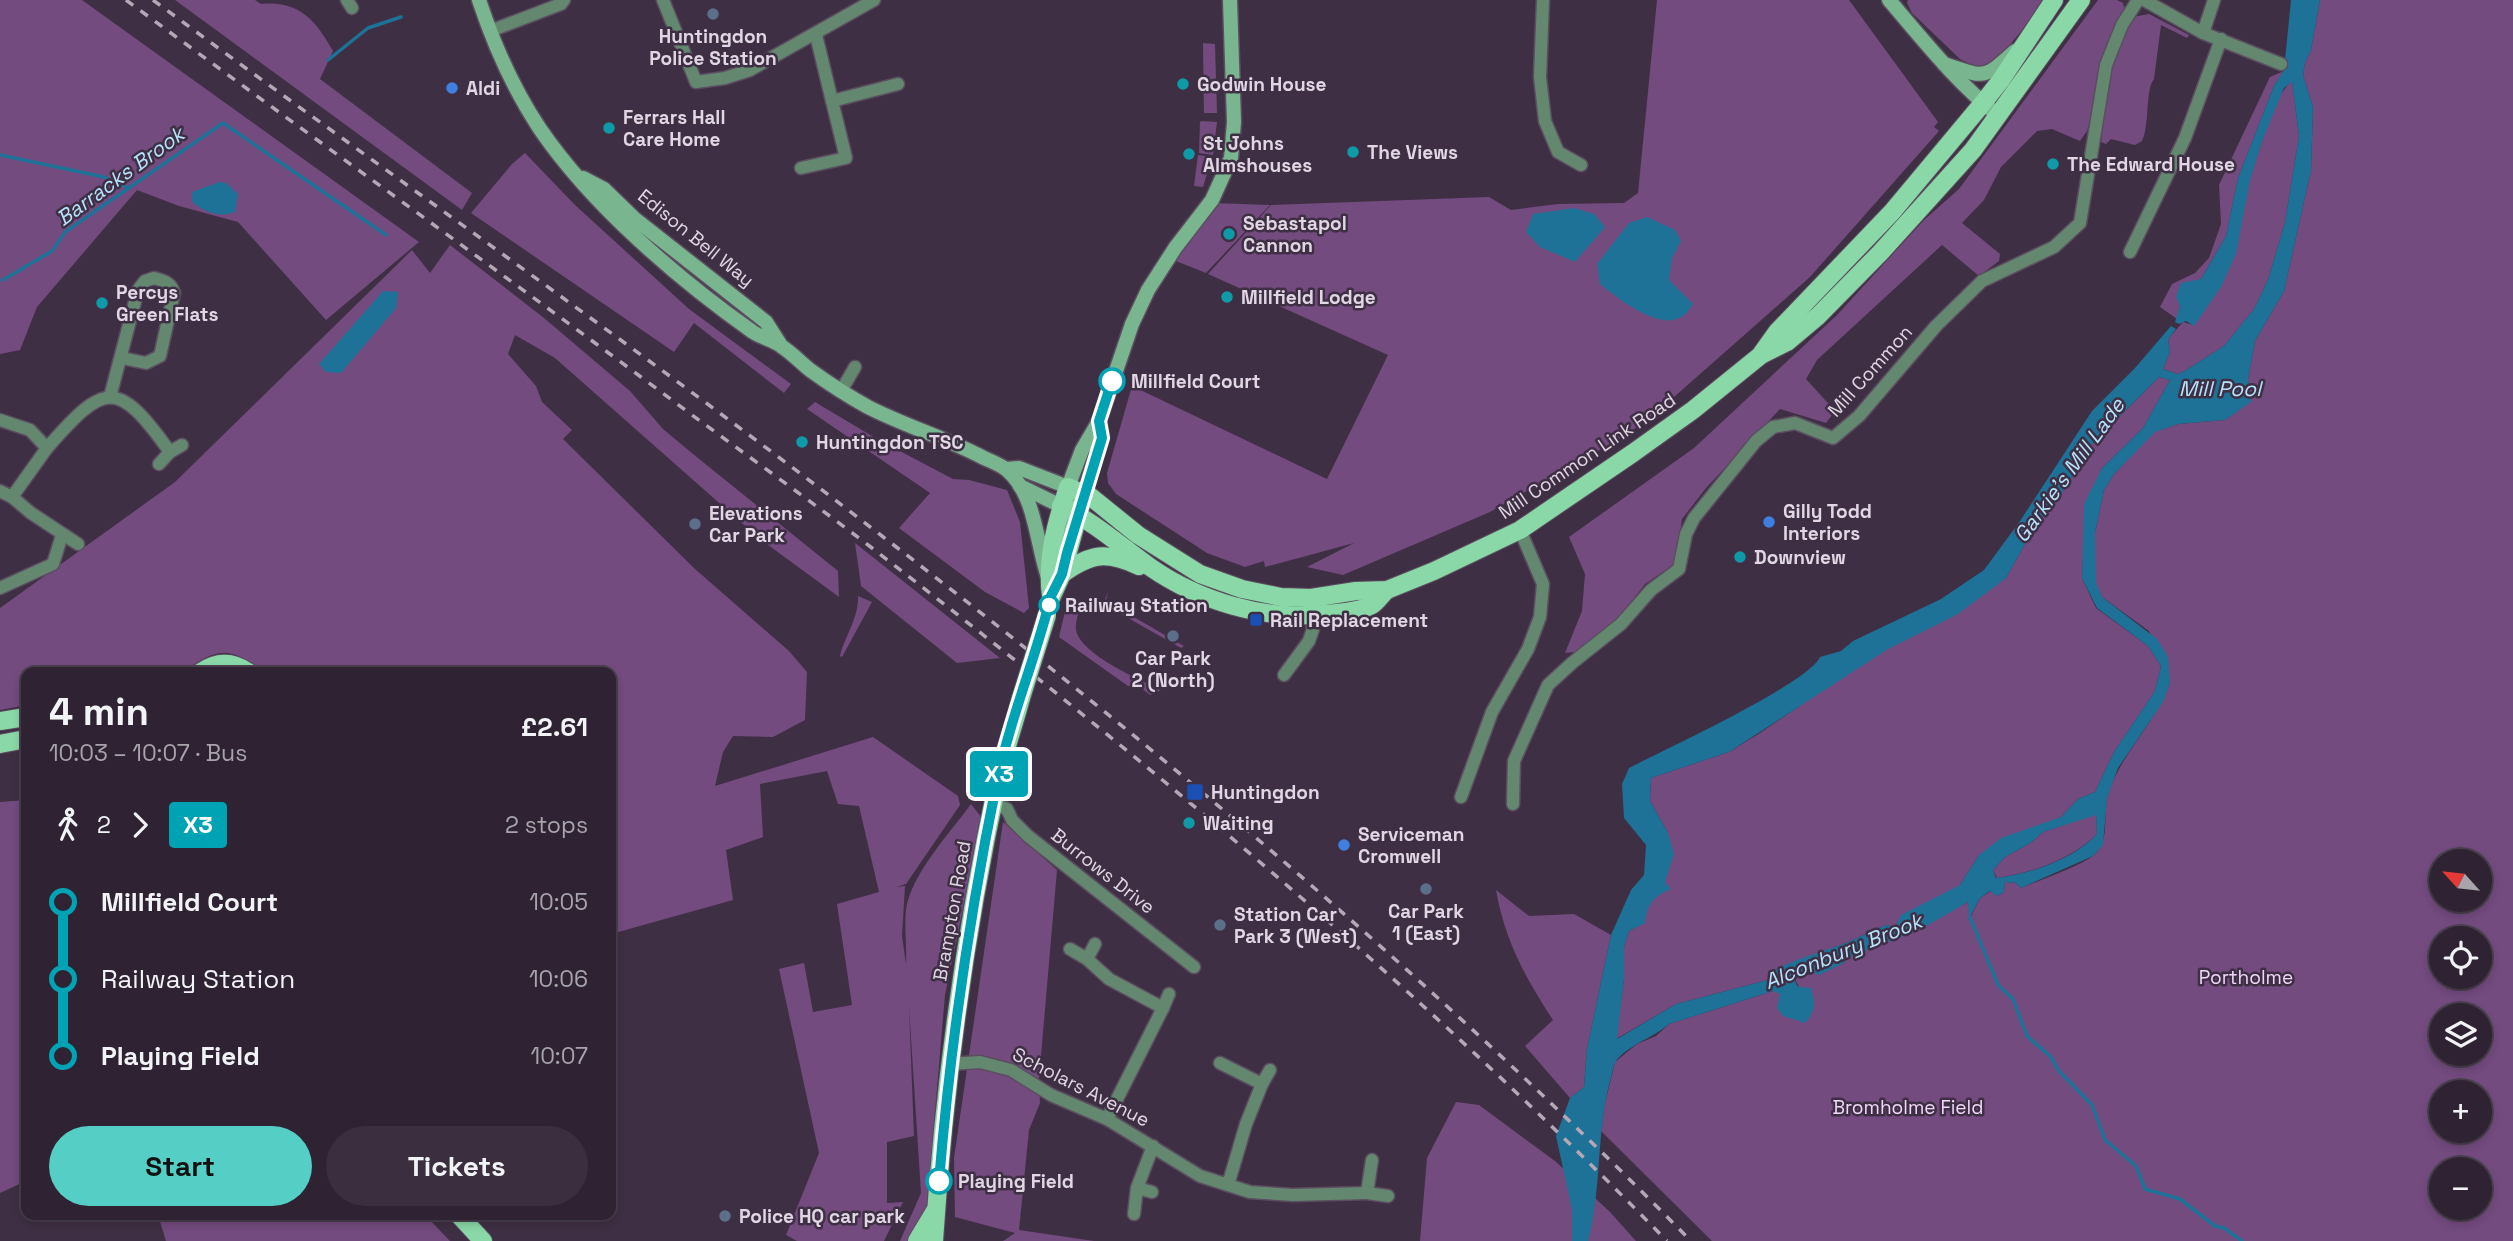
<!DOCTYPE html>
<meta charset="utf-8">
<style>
body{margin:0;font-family:"Space Grotesk",sans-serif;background:#3b2f3f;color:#f1f3f6;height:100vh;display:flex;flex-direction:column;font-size:26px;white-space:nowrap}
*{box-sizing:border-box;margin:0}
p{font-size:23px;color:#a7a4ac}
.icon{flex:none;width:38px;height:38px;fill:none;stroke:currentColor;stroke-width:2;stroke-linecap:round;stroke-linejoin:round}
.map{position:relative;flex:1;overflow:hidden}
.drawer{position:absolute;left:21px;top:667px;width:595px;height:553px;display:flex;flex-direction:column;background:#2f2333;border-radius:14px;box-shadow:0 4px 10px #0003,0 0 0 2px #4a404e}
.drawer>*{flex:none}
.badge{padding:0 14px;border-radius:5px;font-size:24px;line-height:46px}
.needle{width:46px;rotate:297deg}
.buttons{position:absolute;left:2429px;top:849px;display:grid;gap:14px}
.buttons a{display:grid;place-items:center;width:63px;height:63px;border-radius:50%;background:#2f2333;box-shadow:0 4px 10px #0003,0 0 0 2px #4a404e;font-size:35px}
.map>.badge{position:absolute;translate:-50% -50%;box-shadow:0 0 0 4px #fff}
.legs{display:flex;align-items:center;gap:10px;height:77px;padding:0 28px;font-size:23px}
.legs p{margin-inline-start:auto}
.head{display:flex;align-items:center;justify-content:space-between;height:119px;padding:0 28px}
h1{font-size:38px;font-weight:600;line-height:52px}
.action{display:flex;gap:14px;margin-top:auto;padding:14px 28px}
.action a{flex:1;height:80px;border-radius:42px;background:#55cec5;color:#111;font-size:28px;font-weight:600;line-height:80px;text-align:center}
.action a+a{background:#3b2f3f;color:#f1f3f6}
ul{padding:0 28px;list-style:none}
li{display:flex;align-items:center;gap:24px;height:77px;font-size:26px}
li i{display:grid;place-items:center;width:10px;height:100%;margin:0 9px;background:currentColor}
li i::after{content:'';width:18px;height:18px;margin:-9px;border:5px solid;border-radius:50%;background:#2f2333}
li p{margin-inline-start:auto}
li:first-child i{background:linear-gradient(#0000 50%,currentColor 0)}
li:last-child i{background:linear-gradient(currentColor 50%,#0000 0)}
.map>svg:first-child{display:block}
.green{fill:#734b7f;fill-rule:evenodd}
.water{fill:#1e7197;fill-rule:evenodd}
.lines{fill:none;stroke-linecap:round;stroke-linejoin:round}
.stream{stroke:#1e7197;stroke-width:3.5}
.minor-casing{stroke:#5c4d61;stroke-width:15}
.secondary-casing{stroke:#5c4d61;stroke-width:17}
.primary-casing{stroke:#5c4d61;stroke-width:20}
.minor{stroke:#63876f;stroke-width:12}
.secondary{stroke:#79b58f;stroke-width:14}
.primary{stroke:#8ad8a7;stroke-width:18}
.rail{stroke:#b4a8b7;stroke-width:3.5;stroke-dasharray:9 9;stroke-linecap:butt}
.primary-bridge-casing{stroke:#5c4d61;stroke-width:20;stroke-linecap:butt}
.primary-bridge{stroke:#8ad8a7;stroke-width:18}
.line-1-casing{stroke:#fff;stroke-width:16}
.line-1{stroke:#00a3b4;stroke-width:10}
.service-dot{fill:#5c6f8a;stroke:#3f2f44;stroke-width:2.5}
.culture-dot{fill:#0f9aa8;stroke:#3f2f44;stroke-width:2.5}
.shop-dot{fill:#3f7fe0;stroke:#3f2f44;stroke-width:2.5}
.stop-1-dot{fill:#fff;stroke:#00a3b4;stroke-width:3.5}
.transit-dot{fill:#1a4fb4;stroke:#3f2f44;stroke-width:2.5}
.labels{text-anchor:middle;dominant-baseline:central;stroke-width:5;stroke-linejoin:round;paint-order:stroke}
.poi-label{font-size:19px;font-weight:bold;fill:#e1d7e4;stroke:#3f2f44;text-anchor:start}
.street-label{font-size:19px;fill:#e1d7e4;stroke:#3f2f44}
.stop-label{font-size:19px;font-weight:bold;fill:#e1d7e4;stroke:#3f2f44;text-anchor:start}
.park-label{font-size:19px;fill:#f3d6fc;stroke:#3f2f44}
.water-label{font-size:21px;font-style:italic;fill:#b5e3fe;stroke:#3f2f44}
</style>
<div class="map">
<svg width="2513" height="1241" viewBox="0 0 2513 1241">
<rect width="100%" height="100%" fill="#3f2f44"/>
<g class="green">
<polygon points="0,0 82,0 419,242 326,320 238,222 179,206 137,190 37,307 20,350 0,354"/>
<path d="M175,0h80l6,4c40,-4 56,19 72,47l-13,28 152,114 -10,17z"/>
<polygon points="1657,0 1849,0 1938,122 1934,127 1939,131 1810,277 1657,412 1626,435 1490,512 1343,575 1307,567 1354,543 1265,567 1264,561 1245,567 1207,553 1116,494 1108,483 1107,473 1132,386 1327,479 1388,355 1208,274 1271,205 1489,197 1511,210 1558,204 1624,203 1638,193"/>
<path d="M1908,0h134c-19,30 -32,49 -61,69l-21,-10 -48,-46 -5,-10z"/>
<path d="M2098,0h19l6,3 4,15 22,-4 40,21 -2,3 -26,-13 -7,54c-9,10 -4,46 -12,62l-7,4 -24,-6 -5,5 -5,-2 10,-90 -24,79 -7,10 -28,-12 -15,2 -36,36 -17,33 -22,23 38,31 -1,7 -20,15 -37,-31 -125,115 -11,19 29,32 -9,12 -46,-14 -74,79 -24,31 -6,44 -31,21 -25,32 -37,35 -18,2 17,-42 3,-37 -16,-37 125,-89 143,-133 87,-95 35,-31z"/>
<path d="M2320,0h193v1241h-801l-111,-110 4,-28 10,-41 22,-18 19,-8 13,-12 104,-33 26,-4 -4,-8 49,-16 3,-5 122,-56 1,16 10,-20 11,-7 6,5 7,-4 1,-10 11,1 5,5c17,-7 62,-23 73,-33 17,-15 8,-41 14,-61 14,-42 47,-70 62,-111l-21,-52 -47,-34 -7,-13v-51l9,-43 10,-16 40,-42 24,-8 47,-4 25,-18 -2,-23 7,-38 29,-50 27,-121 2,-63 -10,-32 2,-12 6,-13zM2441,861h39v39h-39zM2441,938h39v38h-39zM2441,1015h39v39h-39zM2441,1092h39v38h-39zM2441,1169h39v39h-39z"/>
<polygon points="1203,43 1215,44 1217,113 1204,113"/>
<polygon points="2284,71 2274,86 2238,178 2226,236 2201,279 2180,306 2177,319 2160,307 2172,284 2195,273 2209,258 2221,224 2219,185 2270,77"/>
<path d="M2292,81l7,55 -14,86 -17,58 -14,29 -30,37 -41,26 -6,2 -14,-5 7,-17 -2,-13 15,-17 10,3c19,-47 37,-94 55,-141 10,-26 23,-86 44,-103z"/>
<polygon points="1202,121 1217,122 1213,155 1199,153 1200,122"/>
<polygon points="525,153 575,205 689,309 791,384 784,393 694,323 674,352 471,213 512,164"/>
<polygon points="1198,155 1212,157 1203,187 1194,186"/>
<polygon points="1213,203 1270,205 1206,273 1171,259"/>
<path d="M450,245l94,73 86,73 33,38 30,25 145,117 1,26 -79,-58 -205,-181 -40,-23 -7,19 28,32 6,16 30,28 -9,9 132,130 94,82 18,21 -2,48 -32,17 -40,-1 -10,16 -8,34 158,-49 85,59 2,9 -54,79 -10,3 9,-1 -3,50 4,28c1,-18 -2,-36 0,-54 5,-36 44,-77 65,-106l11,14 -37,177 -18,211 -17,35h-10l21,-48 -12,-186 5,129 -27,6v61l16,-1 -19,39h-87l-11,-6 33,-82 -40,-184 25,-6 9,49 39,-7 -15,-101 42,-12 -20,-86 -21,-2 -11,-33 -67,13 3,53 -37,13 7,50 -122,34v-262h-350c-4,-5 -8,-8 -13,-11 -24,-16 -44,-6 -63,11h-159v33l-26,5v-102l175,-126 237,-232 18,23z"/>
<polygon points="2159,377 2170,380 2143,428 2102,468 2085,515 2082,578 2096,608 2148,646 2161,666 2155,691 2114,752 2095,792 2078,799 2061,817 1979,855 1960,885 1895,927 1886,925 1846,943 1774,970 1768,980 1676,1004 1616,1039 1624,979 1624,947 1629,931 1644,923 1646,907 1659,894 1665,882 1668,833 1650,801 1651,778 1729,752 1760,733 1870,658 2006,578 2035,526 2057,501 2093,443"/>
<polygon points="815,402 877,439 953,479 969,480 1007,490 1020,522 1029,608 1024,613 985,592 899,528 930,493 807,409"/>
<polygon points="855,543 1000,658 957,663 861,586"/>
<polygon points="1108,592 1106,601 1184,646 1181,648 1105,605 1101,609"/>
<path d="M858,596l14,6 -30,55 -2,-1c5,-20 19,-39 18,-60z"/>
<path d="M1070,600l11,3c-2,9 -6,19 -5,27 4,24 64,50 85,60l-11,5 -10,-8 -12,-1 -69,-49 8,-34z"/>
<polygon points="26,800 26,1181 0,1193 0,802"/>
<path d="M2096,814l1,20c-24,25 -66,39 -100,44l-4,-8 12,-13 27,-15 11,-10z"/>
<polygon points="1003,822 1057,870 1039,1079 1040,1103 1029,1130 1019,1230 1094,1241 1003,1241 1015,1233 955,1217 954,1158"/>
<path d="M1496,890l33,26 45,-2 37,21 -24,114 -3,38 -14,11 -45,-52 28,-26c-28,-43 -48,-79 -57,-130z"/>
<polygon points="1456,1102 1479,1105 1555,1161 1610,1212 1636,1241 1420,1241 1427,1158"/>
<polygon points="158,1215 425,1215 450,1241 166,1241"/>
</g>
<g class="water">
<path d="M2291,0h29l-9,50 -6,13 -2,12 10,32 -2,63 -27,121 -29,50 -7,38 3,23 -26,18 -47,4 -23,8 -41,42 -10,16 -9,43 1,50 6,14 55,42 11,18 2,26 -7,19 -45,66 -11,30 -4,47 -10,11 -72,32 -5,-5 -11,-1 -1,10 -7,4 -7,-5 -10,7 -11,21 -1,-17 -47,27 -74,29 -3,5 -25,12 -6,-3 -18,7 1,5 3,3 12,1c4,14 5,24 -6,35l-22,-7 -6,-8 3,-14 -7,-3 -104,33c-16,14 -41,21 -53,37 -3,5 -4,14 -6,20 -14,53 -8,108 -22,160h-16v-31l-16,-74 14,-38 14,-11 3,-38 24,-114 20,-45 13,-15 2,-30 -22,-27 -2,-34 7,-16c33,-17 180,-85 191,-111l21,-6 12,-10 88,-42 43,-29 36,-49 72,-110 43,-43 36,-42 5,3 -8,10 2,13 -7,17 14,5 6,-2 41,-26 30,-37 14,-29 17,-58 14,-86 -7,-54 -8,6 -22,53 -12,39 -14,74 -15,33 -27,39 -8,-5 -7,3 -4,-2 5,-16 -4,-9 5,-14 20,-4 25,-43 12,-58 36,-92 10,-16zM2159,377l11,3 -27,48 -41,40 -18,36 -2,74 15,30 51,38 13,20 -6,25 -41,61 -19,40 -17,7 -17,18 -60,21 -22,17 -19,30 -59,30 -6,12 -9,-2 -40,18 -49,17 -23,10 -6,10 -92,24 -59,35 7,-60v-32l5,-16 16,-8c2,-19 9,-27 26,-34l-6,-7 9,-28 -6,-21 -18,-32 1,-23 78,-26 159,-103 70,-35 48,-36 29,-52 22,-25 36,-58zM2096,815l1,19c-23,25 -67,40 -101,44l-3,-8 12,-13 27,-15 11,-10z"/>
<path d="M219,182l7,1 12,11 -3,18c-16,6 -30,0 -43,-10v-10z"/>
<polygon points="1574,208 1594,214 1605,227 1575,262 1540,247 1526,232 1533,214"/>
<path d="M1647,217l28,13 6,11 -9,17 -3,22 24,24c-3,4 -7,11 -12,13 -22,14 -64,-19 -81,-33l-3,-20 32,-41z"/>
<polygon points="383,291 398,292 396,308 341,373 326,372 319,364"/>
</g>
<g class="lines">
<g class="stream">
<polyline points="328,60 368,28 401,17"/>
<polyline points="0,155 104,177 126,187"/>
<polyline points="3,280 52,251 65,232 223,123 386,235"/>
<polyline points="1970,917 1998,985 2013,999 2027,1036 2050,1056 2059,1071 2092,1105 2105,1140 2136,1166 2145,1189 2180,1199 2215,1226 2224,1228 2242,1241"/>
</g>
<g class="minor-casing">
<g id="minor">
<polyline points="347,0 352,8"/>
<polyline points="663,0 696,82 725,78 750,70 874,0"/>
<polyline points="1543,0 1540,77 1545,121 1558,152 1581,165"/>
<polyline points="2144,0 2203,33 2281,64"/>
<polyline points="490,31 561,4 564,0"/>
<polyline points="2203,33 2214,0"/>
<polyline points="816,35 832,101 898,84"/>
<polyline points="801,168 846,158 832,101"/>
<polyline points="2130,252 2185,138 2221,39"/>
<polyline points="841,391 855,367"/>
<path d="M110,397l28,-107 7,-9 9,-3c10,3 17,4 20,15l-14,63 -14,7 -24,-5"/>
<polyline points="0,420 30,430 47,448 12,497"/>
<path d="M47,448c58,-66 70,-70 123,4l12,-7"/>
<polyline points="159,464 170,452"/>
<polyline points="0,491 12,497 31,513 78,544"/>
<polyline points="0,588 53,564 62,535"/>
<polyline points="1284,675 1309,641 1313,629 1311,607"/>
<polyline points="1461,797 1492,712 1528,649 1540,617 1543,584 1520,530"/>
<polyline points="993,804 1007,809 1012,820 1028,836 1194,967"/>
<polyline points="1513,804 1514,761 1548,685 1572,663 1621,624 1651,590 1679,569 1686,534 1694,518 1756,441 1773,427 1795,423 1833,438 1859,416 1936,326 1982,281 2054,247 2080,223 2106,65 2122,25 2138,0"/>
<polyline points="1070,949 1087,959 1109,979 1163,1008 1107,1119"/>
<polyline points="1087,959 1095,944"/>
<polyline points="1163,1008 1169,994"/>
<polyline points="1220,1063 1262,1084 1246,1124 1228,1185"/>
<polyline points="950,1064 980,1062 1011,1070 1051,1095 1107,1119 1200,1176 1250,1192 1293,1195 1367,1193 1372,1160"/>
<polyline points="1262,1084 1270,1070"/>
<polyline points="1137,1188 1152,1192"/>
<polyline points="1367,1193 1388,1196"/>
<polyline points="1134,1214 1137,1188 1153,1146"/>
</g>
</g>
<g class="secondary-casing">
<g id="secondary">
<path d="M479,0c15,45 35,90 61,129 52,76 138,150 213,203 9,6 20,8 28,14 11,7 19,16 29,24 18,13 38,26 58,37 37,19 78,31 116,51 7,3 17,7 23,12 29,25 29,73 41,107"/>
<path d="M1889,0c35,41 68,83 110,116"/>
<path d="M1944,64c41,13 38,17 71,-13"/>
<polyline points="583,178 604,189 635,219 766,322 780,344"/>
<polyline points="1007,469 1019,468 1068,487 1082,450 1099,421 1132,324 1148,290 1175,248 1212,200 1231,158 1234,122 1230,0"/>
<polyline points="1020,486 1061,506"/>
<polyline points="1084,494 1102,438 1099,421"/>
</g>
</g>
<g class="primary-casing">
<g id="primary">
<polyline points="1762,353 1777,332 1892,212 1983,103 2001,80 2054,0"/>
<path d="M1061,506c33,16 60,40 89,61 49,34 115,54 174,47 15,-1 35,-2 48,-9 5,-3 10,-11 15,-15"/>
<path d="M1062,574c29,-21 45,-23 77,-8"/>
<path d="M1051,596c-5,-37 5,-73 17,-109l23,10 47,38 62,39 42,15 39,8 30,1 45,-7 31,-1 47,-19 86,-41 113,-77 60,-43 68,-55 26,-13 31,-26 62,-63 93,-103 108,-150"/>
<polyline points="1051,598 1062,574 1081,505"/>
<path d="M201,672c16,-11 31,-11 47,0"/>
<polyline points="0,721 26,717"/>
<polyline points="0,744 26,739"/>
<polyline points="458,1214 483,1241"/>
<polyline points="917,1241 935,1211"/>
<path d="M934,1241c10,-155 31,-309 64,-461 6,-28 16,-55 23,-82"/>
</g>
</g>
<use href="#minor" class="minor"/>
<use href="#secondary" class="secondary"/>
<use href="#primary" class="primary"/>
<g class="rail">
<path d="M126,0c187,138 376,273 562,412 61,45 124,90 184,136 278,215 549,441 795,693"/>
<path d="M153,0c242,179 490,351 729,536 284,218 558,450 809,705"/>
</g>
<g class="primary-bridge-casing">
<polyline id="primary-bridge" points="1021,698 1047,615"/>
</g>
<use href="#primary-bridge" class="primary-bridge"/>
</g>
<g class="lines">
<g class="line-1-casing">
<path id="line-1" d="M939,1181c11,-134 31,-268 58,-400 13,-63 39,-123 54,-185l11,-22 5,-21 35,-115 -3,-17 13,-40"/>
</g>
<use href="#line-1" class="line-1"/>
</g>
<g class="service-dot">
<circle cx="713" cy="14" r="7"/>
<circle cx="695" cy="524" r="7"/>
<circle cx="1173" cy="636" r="7"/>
<circle cx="1426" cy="889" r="7"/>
<circle cx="1220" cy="925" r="7"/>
<circle cx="725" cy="1216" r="7"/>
</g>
<g class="culture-dot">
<circle cx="1183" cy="84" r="7"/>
<circle cx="609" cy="128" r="7"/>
<circle cx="1353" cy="152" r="7"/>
<circle cx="1189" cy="154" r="7"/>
<circle cx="2053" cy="164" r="7"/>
<circle cx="1229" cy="234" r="7"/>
<circle cx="1227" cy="297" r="7"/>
<circle cx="102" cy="303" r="7"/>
<circle cx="802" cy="442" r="7"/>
<circle cx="1740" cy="557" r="7"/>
<circle cx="1189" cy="823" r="7"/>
</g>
<g class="shop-dot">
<circle cx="452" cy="88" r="7"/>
<circle cx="1769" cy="522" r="7"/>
<circle cx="1344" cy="845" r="7"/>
</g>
<g class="stop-1-dot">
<circle cx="1112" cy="381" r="12"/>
<circle cx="1049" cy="605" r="9"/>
<circle cx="939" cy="1181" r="12"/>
</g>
<g class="transit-dot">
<rect x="1249" y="613" width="14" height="14" rx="3.5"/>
<rect x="1186" y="783" width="18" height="18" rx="3.5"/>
</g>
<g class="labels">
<g class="poi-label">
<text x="713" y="36" text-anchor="middle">Huntingdon<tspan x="713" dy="22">Police Station</tspan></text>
<text x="1197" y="84">Godwin House</text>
<text x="466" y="88">Aldi</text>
<text x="623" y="117">Ferrars Hall<tspan x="623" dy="22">Care Home</tspan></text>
<text x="1203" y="143">St Johns<tspan x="1203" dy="22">Almshouses</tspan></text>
<text x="1367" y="152">The Views</text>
<text x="2067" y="164">The Edward House</text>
<text x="1243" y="223">Sebastapol<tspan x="1243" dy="22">Cannon</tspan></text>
<text x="116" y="292">Percys<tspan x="116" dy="22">Green Flats</tspan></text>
<text x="1241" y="297">Millfield Lodge</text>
<text x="816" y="442">Huntingdon TSC</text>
<text x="1783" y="511">Gilly Todd<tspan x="1783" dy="22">Interiors</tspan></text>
<text x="709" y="513">Elevations<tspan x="709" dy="22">Car Park</tspan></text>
<text x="1754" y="557">Downview</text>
<text x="1270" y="620">Rail Replacement</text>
<text x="1173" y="658" text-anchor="middle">Car Park<tspan x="1173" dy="22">2 (North)</tspan></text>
<text x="1211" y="792">Huntingdon</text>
<text x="1203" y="823">Waiting</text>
<text x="1358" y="834">Serviceman<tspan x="1358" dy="22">Cromwell</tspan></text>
<text x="1426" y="911" text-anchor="middle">Car Park<tspan x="1426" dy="22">1 (East)</tspan></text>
<text x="1234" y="914">Station Car<tspan x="1234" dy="22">Park 3 (West)</tspan></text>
<text x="739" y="1216">Police HQ car park</text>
</g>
<g class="street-label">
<text transform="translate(696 238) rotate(39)">Edison Bell Way</text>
<text transform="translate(1870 371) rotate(-48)">Mill Common</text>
<text transform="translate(1587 456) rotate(-34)">Mill Common Link Road</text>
<text transform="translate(1103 871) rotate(38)">Burrows Drive</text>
<text transform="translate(952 911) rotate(-80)">Brampton Road</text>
<text transform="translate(1081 1087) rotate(27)">Scholars Avenue</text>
</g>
<g class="stop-label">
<text x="1131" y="381">Millfield Court</text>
<text x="1065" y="605">Railway Station</text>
<text x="958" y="1181">Playing Field</text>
</g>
<g class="park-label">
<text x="2246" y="977">Portholme</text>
<text x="1908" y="1107">Bromholme Field</text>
</g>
<g class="water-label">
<text transform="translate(120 176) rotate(-36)">Barracks Brook</text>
<text x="2220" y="388">Mill Pool</text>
<text transform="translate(2069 470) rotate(-54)">Garkie's Mill Lade</text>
<text transform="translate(1843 951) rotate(-22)">Alconbury Brook</text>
</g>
</g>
</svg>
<div class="buttons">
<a><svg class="needle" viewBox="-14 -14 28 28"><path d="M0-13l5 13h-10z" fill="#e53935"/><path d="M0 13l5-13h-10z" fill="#a7a4ac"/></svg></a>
<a><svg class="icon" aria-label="locate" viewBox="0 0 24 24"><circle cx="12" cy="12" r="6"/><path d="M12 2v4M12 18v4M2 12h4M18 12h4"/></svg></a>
<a><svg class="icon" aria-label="layers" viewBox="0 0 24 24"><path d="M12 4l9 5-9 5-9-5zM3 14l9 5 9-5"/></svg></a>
<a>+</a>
<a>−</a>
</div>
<b class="badge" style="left:999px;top:774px;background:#00a3b4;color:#fff">X3</b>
<section class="drawer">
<div class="head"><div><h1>4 min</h1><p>10:03 – 10:07 · Bus</p></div><b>£2.61</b></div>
<div class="legs"><svg class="icon" aria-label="walk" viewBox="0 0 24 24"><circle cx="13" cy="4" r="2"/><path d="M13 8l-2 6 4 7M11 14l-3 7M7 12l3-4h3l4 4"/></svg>2<svg class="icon" aria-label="forward" viewBox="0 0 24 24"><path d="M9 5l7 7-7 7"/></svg><b class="badge" style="background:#00a3b4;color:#fff">X3</b><p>2 stops</p></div>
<ul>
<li><i style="color:#00a3b4"></i><b>Millfield Court</b><p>10:05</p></li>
<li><i style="color:#00a3b4"></i><span>Railway Station</span><p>10:06</p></li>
<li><i style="color:#00a3b4"></i><b>Playing Field</b><p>10:07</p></li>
</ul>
<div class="action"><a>Start</a><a>Tickets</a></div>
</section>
</div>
